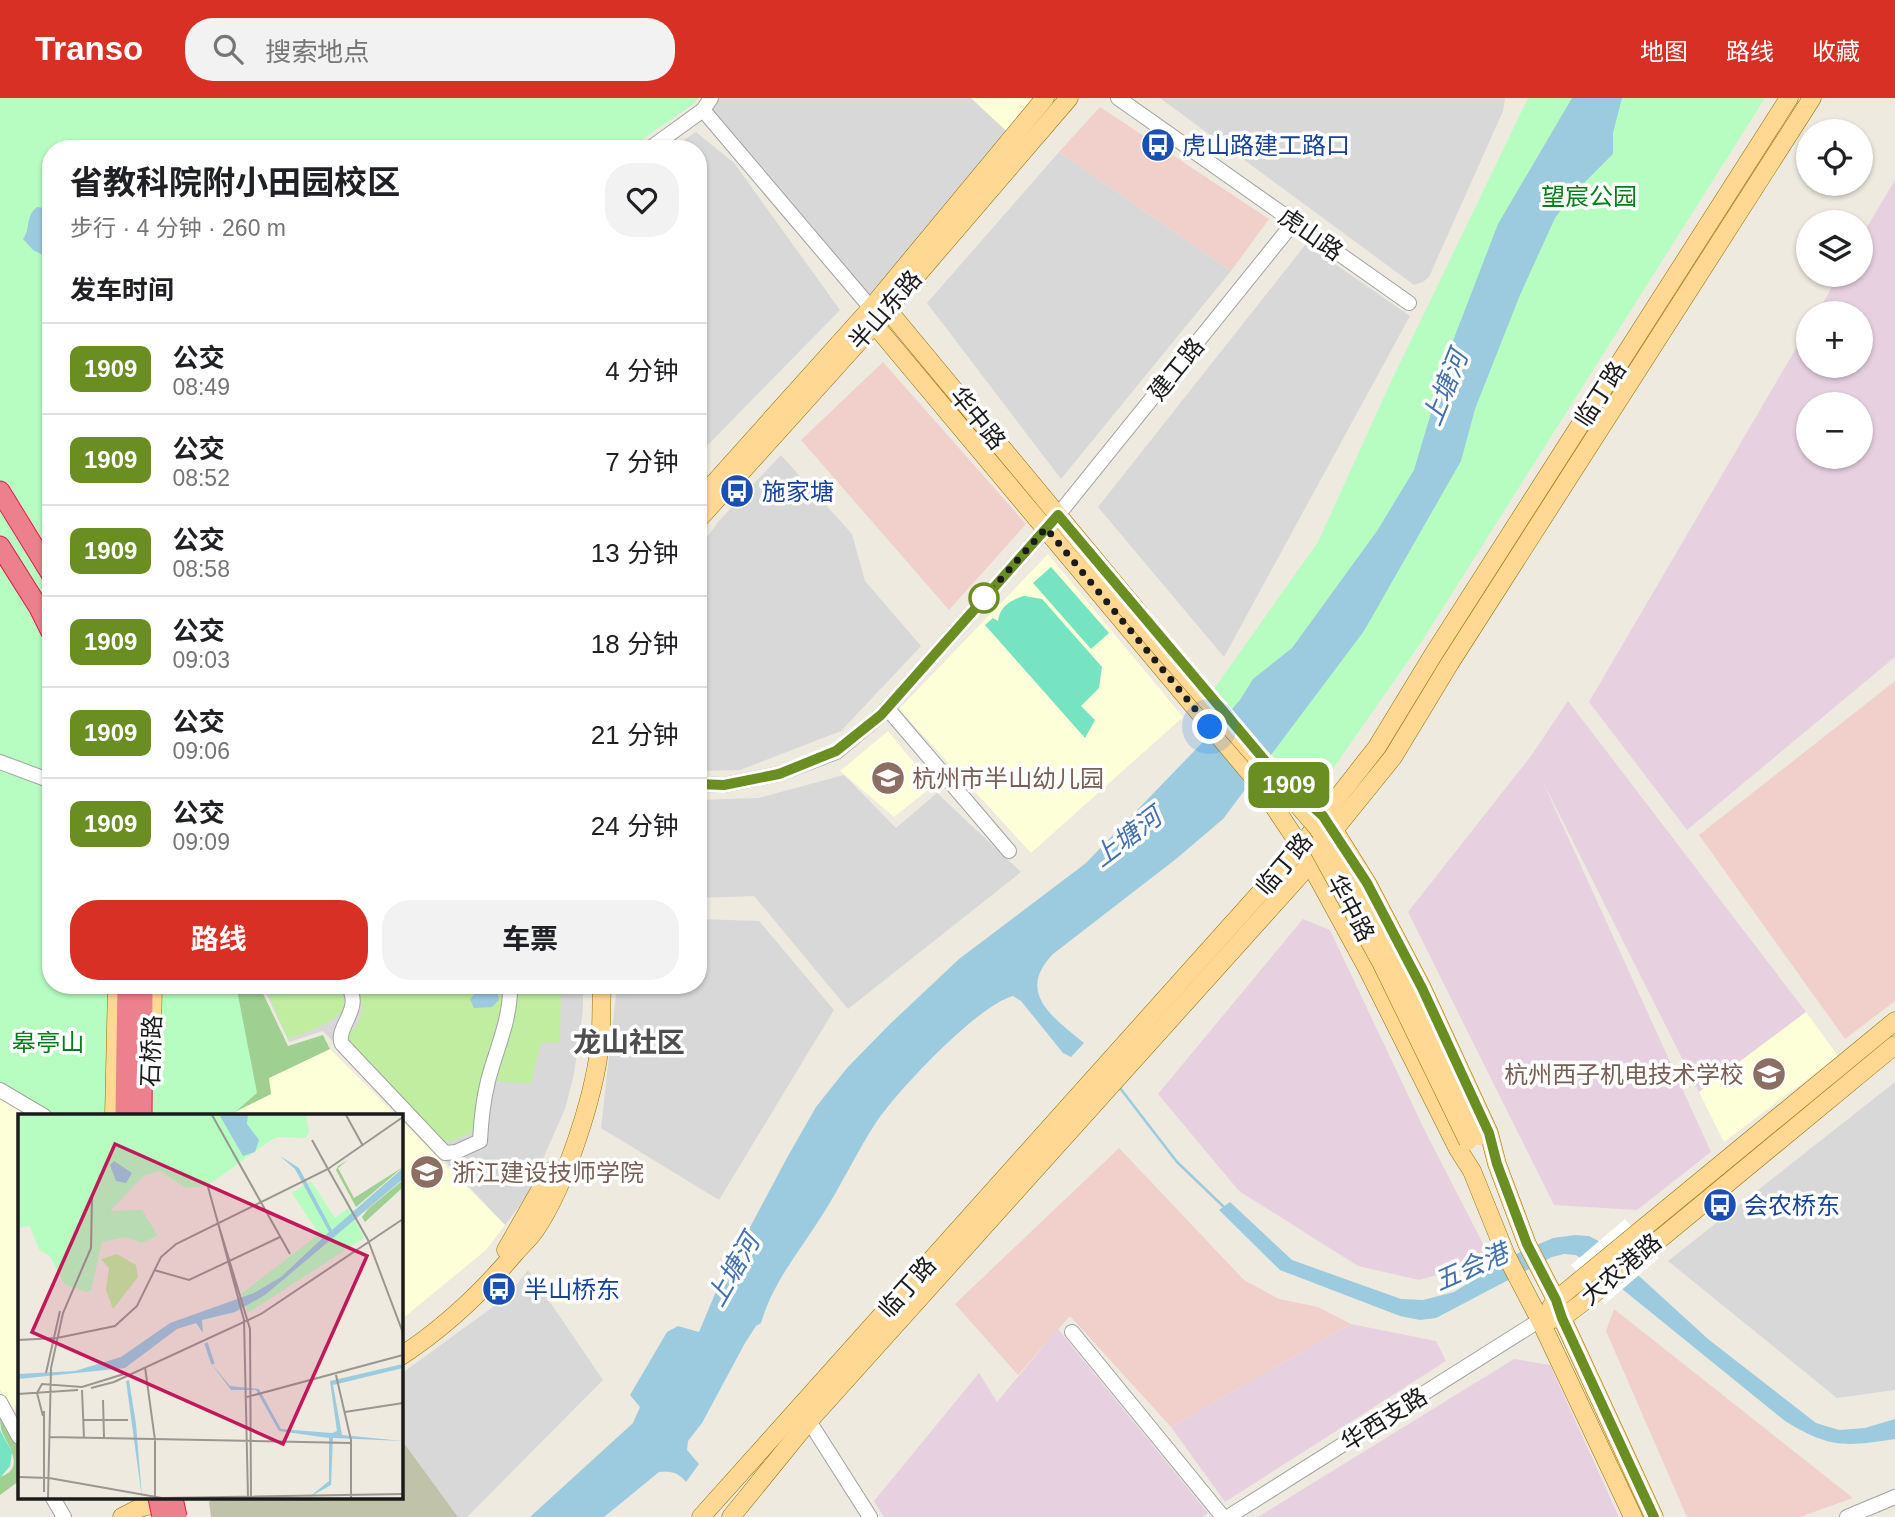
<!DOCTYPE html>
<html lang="zh">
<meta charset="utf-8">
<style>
body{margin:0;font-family:Arial,"Noto Sans SC",sans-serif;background:#f2f2f2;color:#202124;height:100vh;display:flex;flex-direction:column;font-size:26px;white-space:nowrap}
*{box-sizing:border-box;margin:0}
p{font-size:23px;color:#757577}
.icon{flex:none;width:38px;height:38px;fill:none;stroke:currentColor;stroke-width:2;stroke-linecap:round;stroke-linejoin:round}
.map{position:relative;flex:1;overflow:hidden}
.panel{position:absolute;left:42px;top:42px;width:665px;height:854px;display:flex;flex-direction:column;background:#fff;border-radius:28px;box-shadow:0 2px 5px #0004}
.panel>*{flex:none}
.badge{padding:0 14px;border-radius:10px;font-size:24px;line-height:46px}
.fabs{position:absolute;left:1796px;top:21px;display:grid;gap:14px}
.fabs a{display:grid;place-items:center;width:77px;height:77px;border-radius:50%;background:#fff;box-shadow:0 2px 5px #0004;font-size:35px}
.you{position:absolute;width:35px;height:35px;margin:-18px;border:5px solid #fff;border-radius:50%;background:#1a73e8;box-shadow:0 0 0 10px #1a73e833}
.map>.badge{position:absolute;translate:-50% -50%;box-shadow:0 0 0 4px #fff}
h2{padding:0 28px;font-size:26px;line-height:63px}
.round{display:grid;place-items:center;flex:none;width:74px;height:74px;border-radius:28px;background:#f2f2f2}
.head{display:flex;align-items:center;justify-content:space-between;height:119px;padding:0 28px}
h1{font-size:33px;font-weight:700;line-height:52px}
.cta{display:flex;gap:14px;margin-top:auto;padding:14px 28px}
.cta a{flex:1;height:80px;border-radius:28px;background:#d93025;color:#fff;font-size:28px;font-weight:700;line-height:80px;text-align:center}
.cta a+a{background:#f2f2f2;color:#202124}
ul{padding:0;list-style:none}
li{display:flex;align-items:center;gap:21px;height:91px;padding:0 28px;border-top:2px solid #e0e0e0}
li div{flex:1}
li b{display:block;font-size:26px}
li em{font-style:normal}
li .badge{min-width:77px;font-weight:700;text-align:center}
header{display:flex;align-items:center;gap:42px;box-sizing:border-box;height:98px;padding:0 35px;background:#d93025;color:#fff}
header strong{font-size:33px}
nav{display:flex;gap:38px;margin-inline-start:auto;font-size:24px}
.search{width:490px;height:63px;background:#f2f2f2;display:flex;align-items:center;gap:18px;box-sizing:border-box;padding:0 24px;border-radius:28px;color:#757577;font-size:26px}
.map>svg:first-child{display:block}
.residential{fill:#d9d8d8}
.commercial{fill:#f1d0cc}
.industrial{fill:#e7d1e1;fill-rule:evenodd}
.education{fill:#fcffd7}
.construction{fill:#c1c2aa}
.grass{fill:#c0eda0}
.forest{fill:#9fd091}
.park{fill:#b7fdc2}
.pitch{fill:#76e4c2}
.water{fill:#9ccbdf}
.pier{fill:#fff}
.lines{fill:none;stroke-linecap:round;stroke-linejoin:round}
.stream{stroke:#9ccbdf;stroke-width:2.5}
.minor-casing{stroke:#a2a2a2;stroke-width:16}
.major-casing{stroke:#926d00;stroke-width:19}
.highway-casing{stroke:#e1174d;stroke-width:21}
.minor{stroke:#fff;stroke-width:14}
.major{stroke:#ffd893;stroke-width:18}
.highway{stroke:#ec808c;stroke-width:19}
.major-bridge-casing{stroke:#926d00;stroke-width:19;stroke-linecap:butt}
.highway-bridge-casing{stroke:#e1174d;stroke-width:21;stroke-linecap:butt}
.major-bridge{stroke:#ffd893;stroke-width:18}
.highway-bridge{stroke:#ec808c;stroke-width:19}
.line-casing{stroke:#fff;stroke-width:16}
.line{stroke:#6b8e23;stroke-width:10}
.walk{stroke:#1b1b1b;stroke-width:7;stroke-dasharray:0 12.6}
.stop-dot{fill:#fff;stroke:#6b8e23;stroke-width:3.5}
.labels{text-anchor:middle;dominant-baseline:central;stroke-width:7;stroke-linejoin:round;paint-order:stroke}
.transit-label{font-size:24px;fill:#164399;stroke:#fff;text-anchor:start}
.park-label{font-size:24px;fill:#037f17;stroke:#fff}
.street-label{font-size:24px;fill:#1b1b1b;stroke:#fff}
.education-label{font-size:24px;fill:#785e54;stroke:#fff;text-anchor:start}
.water-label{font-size:26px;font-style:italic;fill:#4271b0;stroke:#fff}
.quarter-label{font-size:28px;font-weight:bold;fill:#4e4e4e;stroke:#fff}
.inset-river{fill:none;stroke:#9ccbdf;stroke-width:3.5}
.inset-road{fill:none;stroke:#9a9791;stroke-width:2}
.view{fill:#c2185b;fill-opacity:0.15;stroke:#c2185b;stroke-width:3.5}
.inset-edge{fill:none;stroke:#1b1b1b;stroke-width:3.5}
</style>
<header>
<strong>Transo</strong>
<div class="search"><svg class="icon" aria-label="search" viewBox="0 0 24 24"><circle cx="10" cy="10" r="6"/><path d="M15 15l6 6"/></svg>搜索地点</div>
<nav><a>地图</a><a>路线</a><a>收藏</a></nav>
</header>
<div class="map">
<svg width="1895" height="1419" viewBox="0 0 1895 1419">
<rect width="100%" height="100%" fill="#eeeadf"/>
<g class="residential">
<polygon points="711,0 971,0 1013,39 871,210 703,12"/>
<polygon points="1160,0 1504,0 1505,1 1503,13 1429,179 1423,184 1414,187"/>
<polygon points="696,34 734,65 840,212 698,357 698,51 671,51"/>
<polygon points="1059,54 1231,173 1061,381 927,205"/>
<polygon points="1306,146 1410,218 1224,559 1098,409"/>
<polygon points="781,357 852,436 865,483 921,548 841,633 740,672 698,673 698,452 718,424"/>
<polygon points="844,677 896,730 937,695 1021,774 848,911 754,798 698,800 698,702 758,700"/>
<polygon points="698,821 759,823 834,912 719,1102 601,1030 617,887 698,887"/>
<polygon points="262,887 583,887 583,912 574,976 565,1011 526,1099 505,1127 323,933 289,944"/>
<polygon points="1895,984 1895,1292 1837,1300 1668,1163"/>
<polygon points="528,1172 603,1282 467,1419 458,1419 401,1341 401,1276 508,1198"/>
</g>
<g class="commercial">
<polygon points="1100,9 1269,121 1231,173 1059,54"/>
<polygon points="883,264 1026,426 949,512 801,342"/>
<polygon points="1895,583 1895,903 1845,941 1699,737"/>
<polygon points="1119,1050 1244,1182 1279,1201 1318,1209 1351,1226 1171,1329 1070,1218 1018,1277 955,1206"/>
<polygon points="1614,1211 1853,1400 1800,1419 1687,1419 1606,1233"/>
</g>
<g class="industrial">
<path d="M1895,82v477l-208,173 -98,-128 219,-374v38h52v-53h-43l22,-38h21v-36zM1860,306v53h-52v-53z"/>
<polygon points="1568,603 1806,914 1699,994 1542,682 1711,1054 1637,1112 1554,1107 1408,814 1531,658"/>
<polygon points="1303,821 1330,832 1425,1033 1495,1169 1458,1171 1419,1182 1358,1168 1239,1093 1158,996"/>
<polygon points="1351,1226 1436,1243 1446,1263 1225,1404 1171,1329"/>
<polygon points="1058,1231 1208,1415 1202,1419 884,1419 874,1403 979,1275 997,1304"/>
<polygon points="1514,1261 1550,1267 1619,1419 1258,1419"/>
</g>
<g class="education">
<polygon points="971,0 1045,0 1013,39"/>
<polygon points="1048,456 1183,619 1031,755 899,611"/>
<polygon points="888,633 933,688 894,719 840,673"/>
<polygon points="1806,914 1838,958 1724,1044 1699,994"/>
<polygon points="330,951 397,1018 195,1018 269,980"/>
<polygon points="0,1001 30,1018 19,1018 19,1294 13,1316 0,1291"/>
<polygon points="401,1022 505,1127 486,1152 401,1222"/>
</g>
<polygon class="construction" points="401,1341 458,1419 211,1419 209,1404 215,1400 401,1400"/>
<g class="grass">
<path d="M264,887h73l10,8 2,10c-13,21 -39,27 -61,36z"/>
<path d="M355,887h149l-4,41 -27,106 -24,10 -9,-3 -90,-93 -2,-13c17,-11 17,-31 7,-48z"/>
<polygon points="552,891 561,896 560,944 541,945 531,986 496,983 512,929 517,892"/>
</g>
<g class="forest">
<polygon points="198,887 259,887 288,948 323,937 330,951 269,980 271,996 227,1018 160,1018"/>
<path d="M0,1313l19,36v34l-19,14v-18c28,-9 6,-33 1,-48 -1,-5 -1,-12 -1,-18z"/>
</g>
<g class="park">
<polygon points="0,0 698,0 695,5 628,51 392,51 384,47 351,51 51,51 51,887 236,887 257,995 234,1015 222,1018 54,1018 10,996 0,987"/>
<polygon points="1528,0 1765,0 1422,543 1325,682 1317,688 1307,691 1279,665 1214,591 1318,444 1389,288"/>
</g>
<g class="pitch">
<polygon points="1051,469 1109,535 1091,551 1033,485"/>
<path d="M1024,498l18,3 60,68 -3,21 -18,18 14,14 -10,18 -100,-113 8,-7 5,3c2,-15 13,-21 26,-25z"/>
<polygon points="0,1332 12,1354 10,1368 0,1380"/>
</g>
<g class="water">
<path d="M1572,0h50l-9,35v21l-36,36 -22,28 -35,77 -45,114 -14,52 -97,170 -141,188 -47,40 -123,95c-38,39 1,64 31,89l-13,14 -8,-4 -42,-52 -8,-5c-35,9 -114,93 -136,125 -20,30 -36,65 -56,96 -22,35 -48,65 -60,106l-5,3 -11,17 -43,80 -14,18 -1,9 12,14 -13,18c-8,-10 -15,-11 -27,-10l-55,45h-74l103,-94 7,-16 -10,-12 37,-63 11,-6 21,6 18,-43 71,-133 28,-49 31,-39 42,-43 70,-66 127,-96 115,-119 39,-44 13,-21 39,-31 85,-117 37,-61 37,-124 47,-122z"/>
<path d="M37,109l14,2v50l-18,-9 -10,-11c8,-11 2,-23 14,-32z"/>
<polygon points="483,887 496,887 499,902 492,909 474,910 470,901"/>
<path d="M1230,1104l62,58 109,39 22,1 31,-8 60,-37 39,-17 22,-3 14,1 15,8 104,95 108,84 23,7 26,-2 30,-9v20c-51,8 -66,9 -110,-18l-169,-137 -40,-29 -12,-1 -12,3 -116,61 -16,2 -20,-4 -120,-46 -61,-60z"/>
</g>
<polygon class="pier" points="1625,1121 1659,1160 1605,1206 1571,1167"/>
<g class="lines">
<polyline class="stream" points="1120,990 1177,1064 1226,1111"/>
<g class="minor-casing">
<g id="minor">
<polyline points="1118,0 1409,205"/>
<polyline points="703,12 871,210"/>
<polyline points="649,51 703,12 711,0"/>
<polyline points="887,610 1009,753"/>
<polyline points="0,664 51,683"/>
<polyline points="698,686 724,687 779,676 836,654 881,617 1058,417 1294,124"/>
<path d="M347,887c18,23 -13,43 -5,59l103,109 11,-1 24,-11c1,-20 3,-40 8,-60 8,-32 23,-61 22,-96"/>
<polyline points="0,992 44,1018"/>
<polyline points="1072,1234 1223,1419"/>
<polyline points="0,1304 19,1339"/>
<polyline points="809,1323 870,1419"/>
<polyline points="53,1400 64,1419"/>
<polyline points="1228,1419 1540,1222"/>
<polyline points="1847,1419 1895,1399"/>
</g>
</g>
<g class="major-casing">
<g id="major">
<polyline points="698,403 871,210 1045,0"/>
<polyline points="698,422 881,219 1069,0"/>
<polyline points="1139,515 887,211 871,210 874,226 1259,686 1301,749 1367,870 1458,1051 1472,1073 1506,1157 1540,1222 1633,1419"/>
<polyline points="1286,684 1323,718 1334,732 1367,785 1422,890 1489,1035 1497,1066 1527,1146 1556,1202 1562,1220 1654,1419"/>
<polyline points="152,938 153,887"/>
<polyline points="114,1018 117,887"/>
<polyline points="506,1152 551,1073"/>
<polyline points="1551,1209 1556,1202 1895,923"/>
<polyline points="1552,1221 1562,1220 1591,1198 1895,947"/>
<path d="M401,1258c43,-28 81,-64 114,-103 7,-8 15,-15 21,-24 30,-45 58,-132 64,-185 2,-20 1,-39 2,-59"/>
<polyline points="143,1409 173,1402"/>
<polyline points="122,1419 153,1403"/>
<polyline points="701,1419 1301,749 1323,718 1377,649 1433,557 1789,0"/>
<polyline points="731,1419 809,1323 1310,766 1334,732 1393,659 1450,565 1812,0"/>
</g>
</g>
<g class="highway-casing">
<g id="highway">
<polyline points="0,393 51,476"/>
<polyline points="0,448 39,510 51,534"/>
<polyline points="125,1018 127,887"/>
<polyline points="142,1018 143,887"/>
</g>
</g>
<use href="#minor" class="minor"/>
<use href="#major" class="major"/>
<use href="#highway" class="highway"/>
<g class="major-bridge-casing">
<g id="major-bridge">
<path d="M1122,505l195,224c66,96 112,205 163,309"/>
<polyline points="1317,748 1382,866 1468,1043"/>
</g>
</g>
<g class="highway-bridge-casing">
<g id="highway-bridge">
<polyline points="158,1400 162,1419"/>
<polyline points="173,1400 177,1419"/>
</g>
</g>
<use href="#major-bridge" class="major-bridge"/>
<use href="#highway-bridge" class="highway-bridge"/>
</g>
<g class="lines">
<g class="line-casing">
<polyline id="line" points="698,686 724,687 779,676 836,653 881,617 1058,417 1272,671 1323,718 1367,785 1422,890 1489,1035 1497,1066 1527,1146 1556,1202 1562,1220 1654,1419"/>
</g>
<use href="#line" class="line"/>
<polyline class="walk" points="984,500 1046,430 1210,629"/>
</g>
<defs>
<g id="bus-disc" transform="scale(1.75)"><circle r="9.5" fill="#1a4fb4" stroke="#fff"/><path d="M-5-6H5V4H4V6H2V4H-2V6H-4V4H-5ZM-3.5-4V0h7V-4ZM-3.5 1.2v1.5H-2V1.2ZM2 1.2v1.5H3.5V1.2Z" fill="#fff"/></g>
<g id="school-disc" transform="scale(1.75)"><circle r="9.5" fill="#8d6e63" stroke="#fff"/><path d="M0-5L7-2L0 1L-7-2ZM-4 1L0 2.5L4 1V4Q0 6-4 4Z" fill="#fff"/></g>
<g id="university-disc" transform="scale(1.75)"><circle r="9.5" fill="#8d6e63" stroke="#fff"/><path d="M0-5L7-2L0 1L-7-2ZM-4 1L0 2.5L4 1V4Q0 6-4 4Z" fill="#fff"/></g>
</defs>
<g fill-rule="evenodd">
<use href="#bus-disc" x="1158" y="47"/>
<use href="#bus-disc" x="737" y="393"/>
<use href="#school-disc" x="888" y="680"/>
<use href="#school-disc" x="1769" y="976"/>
<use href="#university-disc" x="427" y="1074"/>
<use href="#bus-disc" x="1720" y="1107"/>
<use href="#bus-disc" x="499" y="1191"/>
</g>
<circle class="stop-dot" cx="984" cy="500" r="14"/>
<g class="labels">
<g class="transit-label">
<text x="1182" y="47">虎山路建工路口</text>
<text x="762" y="393">施家塘</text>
<text x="1744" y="1107">会农桥东</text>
<text x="524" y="1191">半山桥东</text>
</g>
<g class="park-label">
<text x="1589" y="98">望宸公园</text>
<text x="48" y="944">皋亭山</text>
</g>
<g class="street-label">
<text transform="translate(1311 136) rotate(35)">虎山路</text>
<text transform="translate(885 212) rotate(-49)">半山东路</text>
<text transform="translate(1176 271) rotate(-51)">建工路</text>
<text transform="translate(1600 296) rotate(-57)">临丁路</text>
<text transform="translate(978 320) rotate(51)">华中路</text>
<text transform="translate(1284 766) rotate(-50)">临丁路</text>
<text transform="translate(1351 810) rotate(62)">华中路</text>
<text transform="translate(151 953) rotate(-88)">石桥路</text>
<text transform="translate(1621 1171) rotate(-40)">大农港路</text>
<text transform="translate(907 1189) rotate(-48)">临丁路</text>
<text transform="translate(1384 1321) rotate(-32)">华西支路</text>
</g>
<g class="education-label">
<text x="912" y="680">杭州市半山幼儿园</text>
<text x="1744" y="976" text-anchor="end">杭州西子机电技术学校</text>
<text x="452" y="1074">浙江建设技师学院</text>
</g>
<g class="water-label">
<text transform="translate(1445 290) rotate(-68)">上塘河</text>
<text transform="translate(1127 739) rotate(-37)">上塘河</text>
<text transform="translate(1471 1169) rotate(-24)">五会港</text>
<text transform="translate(733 1172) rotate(-60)">上塘河</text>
</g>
<g class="quarter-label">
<text x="629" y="944">龙山社区</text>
</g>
</g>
<g transform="translate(18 1016)">
<rect width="385" height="385" fill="#eeeadf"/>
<path d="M99,140l19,11 2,12 -25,32 -7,-19 3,-22 -8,-9z" fill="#c0eda0"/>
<path d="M330,46l-10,8 16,30 49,-31 -47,40 -20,-37 2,-4zM385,66l-2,9 -36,33 -3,-5 6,-8z" fill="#9fd091"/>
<path d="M0,1h288l3,16 -3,7 -28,-1 -10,5 -61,44 -21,2 -27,-17 -14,4 -35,36 32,-1 16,26 -17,7 -15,-6 -24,5 -11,49 -5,1 -22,-8 -14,-28 -11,-6 -9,-24 -12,2zM293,67l24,37 14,-11 15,31 -116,75 -7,-19 78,-60 -27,-41z" fill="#b7fdc2"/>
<path d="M222,1h8l-1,9 12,16 -4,12 -12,4 -23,-40zM262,42l19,12 33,62 71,-62v11l-138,116 -30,17 -33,8 1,13 -7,-10 -19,6 -52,39 -107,11v-5l57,-3 46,-14 49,-34 84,-30 27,-16 48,-45 -34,-63zM96,47l18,12 -6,10 -10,-2 -6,-16zM193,249l19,23 29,3 22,40 51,4 5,-2 -7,-50 73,-17v4l-70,17 9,50 61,6 -70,-3 -2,47 -23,13 21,-17v-43l-50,-7 -23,-41h-25zM111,266l7,44 6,74 -16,-117z" fill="#9ccbdf"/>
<path class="inset-river" d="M188,229l7,21"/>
<path class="inset-road" d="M194,1l78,139M328,1l17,31M294,26l16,29M310,55l40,71 35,93M190,73l10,36M136,156l35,10 91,-43M0,226l39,-2 58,-12 22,-20 24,-49 15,-13 152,-75 75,-52M127,253l10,73v58M28,259l14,-62M318,261l15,65v58M73,274l23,-6 147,-68 142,-95M64,276l2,48M0,280l60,-4M229,283l156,-42M85,286l1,38M26,297v81M327,298l58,-9M25,302l-6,-23 5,-9 40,3 42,-13M66,306h44M31,323l302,6M0,363l31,1 113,20 241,-4M30,384l3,-130 12,-55 28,-65 1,-52M230,384l-4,-178 -26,-97 32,106 1,169"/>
<path class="view" d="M97,30l252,112 -84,188 -251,-112z"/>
<rect width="385" height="385" class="inset-edge"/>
</g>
</svg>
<div class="fabs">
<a><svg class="icon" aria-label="locate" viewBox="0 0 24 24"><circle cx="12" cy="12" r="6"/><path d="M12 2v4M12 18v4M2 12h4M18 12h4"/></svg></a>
<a><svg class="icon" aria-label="layers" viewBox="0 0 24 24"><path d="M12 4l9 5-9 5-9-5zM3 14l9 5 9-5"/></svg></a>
<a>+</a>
<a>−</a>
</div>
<div class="you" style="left:1210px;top:629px"></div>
<b class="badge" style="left:1289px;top:687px;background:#6b8e23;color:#fff">1909</b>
<section class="panel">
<div class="head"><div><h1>省教科院附小田园校区</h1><p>步行 · 4 分钟 · 260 m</p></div><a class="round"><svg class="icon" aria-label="heart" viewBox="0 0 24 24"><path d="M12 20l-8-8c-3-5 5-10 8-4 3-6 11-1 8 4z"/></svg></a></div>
<h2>发车时间</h2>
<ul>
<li><span class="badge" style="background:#6b8e23;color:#fff">1909</span><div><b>公交</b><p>08:49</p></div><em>4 分钟</em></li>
<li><span class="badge" style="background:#6b8e23;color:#fff">1909</span><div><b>公交</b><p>08:52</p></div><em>7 分钟</em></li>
<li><span class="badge" style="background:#6b8e23;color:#fff">1909</span><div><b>公交</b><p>08:58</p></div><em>13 分钟</em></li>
<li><span class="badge" style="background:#6b8e23;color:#fff">1909</span><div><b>公交</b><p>09:03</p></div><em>18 分钟</em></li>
<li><span class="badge" style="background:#6b8e23;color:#fff">1909</span><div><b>公交</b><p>09:06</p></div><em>21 分钟</em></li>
<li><span class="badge" style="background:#6b8e23;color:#fff">1909</span><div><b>公交</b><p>09:09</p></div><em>24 分钟</em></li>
</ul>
<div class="cta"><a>路线</a><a>车票</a></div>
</section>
</div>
